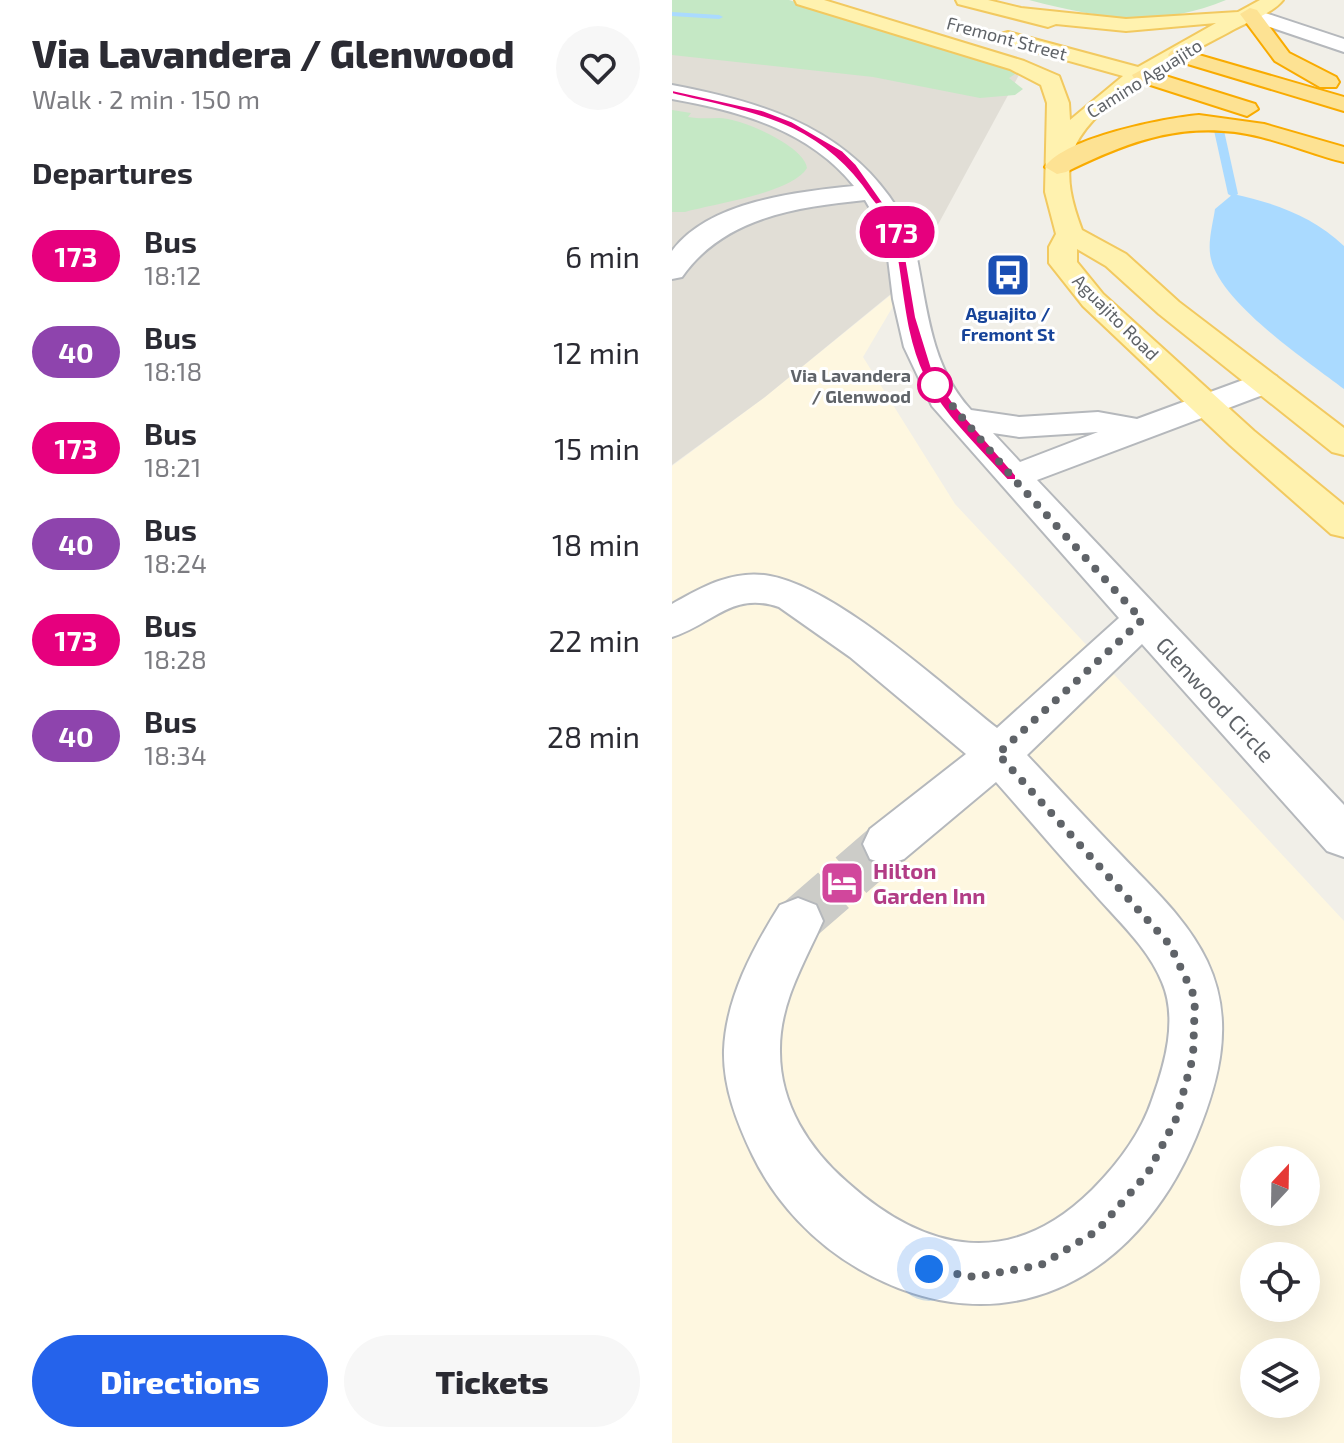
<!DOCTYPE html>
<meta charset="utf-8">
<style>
body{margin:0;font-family:"Exo 2",sans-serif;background:#f7f7f7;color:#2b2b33;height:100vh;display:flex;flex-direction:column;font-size:30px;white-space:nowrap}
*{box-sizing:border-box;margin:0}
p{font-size:26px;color:#7c7c81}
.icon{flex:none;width:44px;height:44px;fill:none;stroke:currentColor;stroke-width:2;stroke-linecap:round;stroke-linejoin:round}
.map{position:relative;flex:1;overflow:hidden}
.side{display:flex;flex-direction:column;background:#fff;width:672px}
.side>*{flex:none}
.badge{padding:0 16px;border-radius:26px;font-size:28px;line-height:52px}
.needle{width:52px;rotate:22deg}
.buttons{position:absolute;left:568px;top:1146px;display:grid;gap:16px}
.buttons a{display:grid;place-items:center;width:80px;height:80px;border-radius:50%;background:#fff;box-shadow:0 8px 32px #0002;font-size:40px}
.you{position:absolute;width:40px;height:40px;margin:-20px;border:6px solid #fff;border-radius:50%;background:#1a73e8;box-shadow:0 0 0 12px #1a73e833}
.map>.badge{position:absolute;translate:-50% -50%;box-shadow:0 0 0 4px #fff}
h2{padding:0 32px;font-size:30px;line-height:72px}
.round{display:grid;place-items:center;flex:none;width:84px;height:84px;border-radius:42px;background:#f7f7f7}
.headline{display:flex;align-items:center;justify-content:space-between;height:136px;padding:0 32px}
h1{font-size:38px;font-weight:800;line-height:60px}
.button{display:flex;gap:16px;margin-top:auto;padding:16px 32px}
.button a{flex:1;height:92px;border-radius:48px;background:#2563eb;color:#fff;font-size:32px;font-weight:800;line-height:92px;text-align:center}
.button a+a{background:#f7f7f7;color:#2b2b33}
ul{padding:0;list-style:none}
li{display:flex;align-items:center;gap:24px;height:96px;padding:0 32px}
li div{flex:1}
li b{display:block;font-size:30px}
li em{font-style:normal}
li .badge{min-width:88px;font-weight:700;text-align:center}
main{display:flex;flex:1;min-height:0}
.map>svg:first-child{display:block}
.commercial{fill:#fef7e0;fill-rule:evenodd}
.education{fill:#e1ded6}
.green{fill:#c5e8c5}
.water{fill:#aadaff}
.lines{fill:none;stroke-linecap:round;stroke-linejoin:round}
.stream{fill:#aadaff;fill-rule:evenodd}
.minor-tunnel{stroke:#ccccc8;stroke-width:47;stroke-dasharray:47 23;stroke-linecap:butt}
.minor-casing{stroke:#b5b8bc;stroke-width:4}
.major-casing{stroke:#f2c960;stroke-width:4}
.highway-casing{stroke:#f9ab00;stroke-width:4}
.minor{fill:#fff;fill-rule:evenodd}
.major{fill:#fff2af;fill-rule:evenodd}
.highway{fill:#fde293;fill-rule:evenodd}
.line{fill:#e6007e;stroke:#fff;stroke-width:2}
.walk{stroke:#5f6368;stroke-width:8;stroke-dasharray:0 14.4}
.stop-dot{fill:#fff;stroke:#e6007e;stroke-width:4}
.labels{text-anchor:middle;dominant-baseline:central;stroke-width:6;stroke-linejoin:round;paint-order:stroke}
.far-street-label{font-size:18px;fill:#5f6368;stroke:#fff}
.far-transit-label{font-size:18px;font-weight:bold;fill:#164399;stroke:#fff}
.far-stop-label{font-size:18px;font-weight:bold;fill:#5f6368;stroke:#fff;text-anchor:end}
.street-label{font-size:22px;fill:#5f6368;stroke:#fff}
.hotel-label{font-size:22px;font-weight:bold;fill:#b23c85;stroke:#fff;text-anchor:start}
</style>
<main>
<section class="side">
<div class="headline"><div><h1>Via Lavandera / Glenwood</h1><p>Walk · 2 min · 150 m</p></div><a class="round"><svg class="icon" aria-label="heart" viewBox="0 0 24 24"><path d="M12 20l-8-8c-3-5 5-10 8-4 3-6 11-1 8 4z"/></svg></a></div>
<h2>Departures</h2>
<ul>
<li><span class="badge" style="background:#e6007e;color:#fff">173</span><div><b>Bus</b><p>18:12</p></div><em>6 min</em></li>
<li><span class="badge" style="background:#8e44ad;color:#fff">40</span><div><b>Bus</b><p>18:18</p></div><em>12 min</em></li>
<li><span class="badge" style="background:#e6007e;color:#fff">173</span><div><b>Bus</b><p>18:21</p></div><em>15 min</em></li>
<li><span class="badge" style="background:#8e44ad;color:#fff">40</span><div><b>Bus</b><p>18:24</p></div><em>18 min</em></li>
<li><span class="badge" style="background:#e6007e;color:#fff">173</span><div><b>Bus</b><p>18:28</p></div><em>22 min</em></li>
<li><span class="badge" style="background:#8e44ad;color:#fff">40</span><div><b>Bus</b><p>18:34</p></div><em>28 min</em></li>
</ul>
<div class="button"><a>Directions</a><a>Tickets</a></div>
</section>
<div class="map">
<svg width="672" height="1443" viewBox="0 0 672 1443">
<rect width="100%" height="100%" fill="#f1efe8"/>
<path class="commercial" d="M236,281l-45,76 92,147 389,417v522h-672v-977l93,-69zM582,1160h52v52h-52zM582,1256h52v52h-52zM582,1352h52v52h-52z"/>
<polygon class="education" points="0,0 348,73 236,280 93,397 0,465"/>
<g class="green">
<polygon points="0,0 117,0 346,72 337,78 351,89 343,95 308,98 201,77 0,55"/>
<path d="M357,0h197c-70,29 -127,18 -197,0z"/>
<path d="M0,110l19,3 -3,4c11,2 20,1 30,1 21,-1 87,28 89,50 -15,25 -93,36 -122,44h-13z"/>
</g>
<path class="water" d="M561,194c42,9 79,22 111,52v143c-37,-28 -123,-86 -133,-130 -4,-15 2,-36 4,-50z"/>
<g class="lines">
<g class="stream">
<polygon points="0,12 47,15 51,17 47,19 0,16"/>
<polygon points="546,123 551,126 566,194 561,197 556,194 541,126"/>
</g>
<polyline class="minor-tunnel" points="126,921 215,844"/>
<g class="minor-casing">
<g id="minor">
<polygon points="578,8 672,39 672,52 571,18 568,14 571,10"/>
<path d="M0,85c84,16 165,39 217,111 11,16 21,29 25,48 13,57 14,120 57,166l48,7 79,-5 39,7 117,-43 11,-3 11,3 5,7 -5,7 -239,90 307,325v52l-17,-6 -185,-207 -115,111c31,33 62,67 94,100 31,33 66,64 86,106 28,59 13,118 -11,176 -60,145 -195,214 -337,132 -45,-26 -83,-66 -106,-113 -16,-33 -30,-69 -29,-106 2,-52 29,-102 56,-145l18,-7 18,7 7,16c-19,43 -44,82 -43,131 0,52 29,97 67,130 79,71 164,88 245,8 25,-25 49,-57 60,-90 13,-36 26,-81 10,-118 -14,-35 -46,-63 -70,-91 -33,-36 -64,-73 -96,-109l-92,77 -17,6 -17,-6 -7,-15 7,-15 96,-75 -116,-97 -71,-50c-47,-16 -66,17 -107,30v-33c30,-17 62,-35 98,-28 67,12 171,108 227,152l122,-110 -187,-212 -28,-59 -11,-48 -8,-65 -20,-34c-68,7 -141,17 -183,77l-10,2v-28c37,-50 124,-59 182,-65 -45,-56 -114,-75 -182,-87zM426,432l-78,30 -27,-29 26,4z"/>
</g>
</g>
<g class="major-casing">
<path id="major" d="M123,0h29l200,61 35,15 10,27 1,17 53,-44 -122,-34 -3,-4 3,-4 7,-2 130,35 78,-44 -90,8 -70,-7 -8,3 -90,-23 -2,-4h32l33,8 105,11 112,-7 22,-12h23c-11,14 -36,22 -52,31 -46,25 -140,69 -158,121 -9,25 0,54 9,78l44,24 53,48 165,126v27l-12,-3 -173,-138 -53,-48 -29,-17v13l26,32 151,137 90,74v32l-13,-3 -101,-89 -147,-139 -34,-43v-16l7,-13 -11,-42 2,-89 -6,-18 -31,-16 -213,-65z"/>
</g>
<g class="highway-casing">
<g id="highway">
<polygon points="578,8 585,10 617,53 664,77 667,82 664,87 648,87 603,61 568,14"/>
<polygon points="506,49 672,97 672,111 499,59 496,55 499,51"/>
<polygon points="471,69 583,104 586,109 575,116 463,80 460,75"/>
<path d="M527,115l65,9 80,23v15c-28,-7 -55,-18 -83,-25 -73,-18 -130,3 -195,35l-9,2 -12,-7c19,-29 119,-49 154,-52z"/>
</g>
</g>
<use href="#minor" class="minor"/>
<use href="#major" class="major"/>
<use href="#highway" class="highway"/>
</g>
<path class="line" d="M0,90l90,20 29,11 52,30 13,13 45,64 15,89 18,58 20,29 62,71v5h-9c-28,-32 -66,-66 -84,-105 -21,-44 -20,-96 -31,-143 -3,-12 -15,-25 -23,-36 -52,-76 -117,-82 -197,-102z"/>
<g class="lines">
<polyline class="walk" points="257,1269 302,1277 369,1265 425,1231 476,1173 504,1119 521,1057 523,998 498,945 326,754 470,620 340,477 263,385"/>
</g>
<defs>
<g id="bus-square" transform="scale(2.3)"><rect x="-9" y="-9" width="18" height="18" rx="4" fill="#1a4fb4" stroke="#fff"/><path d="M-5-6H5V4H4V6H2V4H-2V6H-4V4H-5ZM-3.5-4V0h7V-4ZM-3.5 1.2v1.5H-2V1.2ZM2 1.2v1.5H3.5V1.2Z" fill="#fff"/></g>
<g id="hotel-square" transform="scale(2.3)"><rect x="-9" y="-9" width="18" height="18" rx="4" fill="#d1479c" stroke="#fff"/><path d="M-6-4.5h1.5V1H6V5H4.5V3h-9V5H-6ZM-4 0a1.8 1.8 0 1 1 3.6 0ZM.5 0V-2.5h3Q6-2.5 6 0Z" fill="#fff"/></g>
</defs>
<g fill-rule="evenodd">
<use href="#bus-square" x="336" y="275"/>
<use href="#hotel-square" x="170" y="883"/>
</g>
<circle class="stop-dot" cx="263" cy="385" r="16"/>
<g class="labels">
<g class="far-street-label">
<text transform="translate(335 38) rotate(15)">Fremont Street</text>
<text transform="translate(472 78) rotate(-32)">Camino Aguajito</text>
<text transform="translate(444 317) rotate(45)">Aguajito Road</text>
</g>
<g class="far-transit-label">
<text x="336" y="313">Aguajito /<tspan x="336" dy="21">Fremont St</tspan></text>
</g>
<g class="far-stop-label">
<text x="239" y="375">Via Lavandera<tspan x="239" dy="21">/ Glenwood</tspan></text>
</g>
<g class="street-label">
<text transform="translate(544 699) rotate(47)">Glenwood Circle</text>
</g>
<g class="hotel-label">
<text x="201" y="870">Hilton<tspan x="201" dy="25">Garden Inn</tspan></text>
</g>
</g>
</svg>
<div class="buttons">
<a><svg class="needle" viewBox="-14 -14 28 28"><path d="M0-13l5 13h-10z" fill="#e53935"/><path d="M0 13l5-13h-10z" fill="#7c7c81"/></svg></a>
<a><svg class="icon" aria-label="locate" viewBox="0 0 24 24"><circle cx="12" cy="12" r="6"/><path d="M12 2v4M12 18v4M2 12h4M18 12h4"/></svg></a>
<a><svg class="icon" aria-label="layers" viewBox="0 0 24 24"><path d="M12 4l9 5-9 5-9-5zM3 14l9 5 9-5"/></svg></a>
</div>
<div class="you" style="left:257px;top:1269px"></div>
<b class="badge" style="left:225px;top:232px;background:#e6007e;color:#fff">173</b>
</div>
</main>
